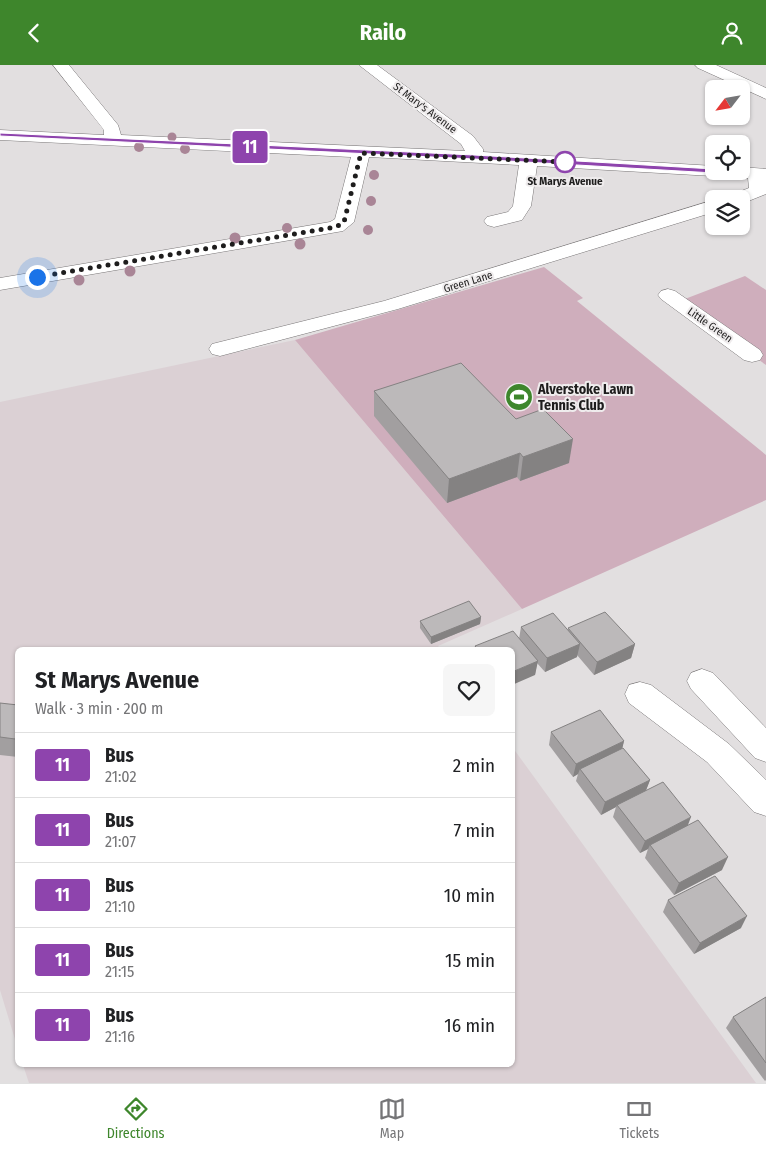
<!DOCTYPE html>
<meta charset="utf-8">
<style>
body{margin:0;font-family:"Fira Sans Condensed",sans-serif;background:#f6f6f6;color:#202124;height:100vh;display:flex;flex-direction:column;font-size:19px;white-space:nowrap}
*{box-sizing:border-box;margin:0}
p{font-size:16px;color:#757577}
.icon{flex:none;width:28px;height:28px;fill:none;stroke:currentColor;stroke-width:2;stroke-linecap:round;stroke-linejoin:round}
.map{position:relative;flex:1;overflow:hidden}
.side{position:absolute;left:15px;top:582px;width:500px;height:420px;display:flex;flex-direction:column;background:#fff;border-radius:8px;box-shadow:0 1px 4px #0004}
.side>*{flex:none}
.badge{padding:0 10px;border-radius:4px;font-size:18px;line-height:32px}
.needle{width:32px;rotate:239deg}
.tools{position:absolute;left:705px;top:15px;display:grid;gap:10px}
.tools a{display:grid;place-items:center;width:45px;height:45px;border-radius:8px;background:#fff;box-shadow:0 1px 4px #0004;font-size:25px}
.you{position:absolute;width:25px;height:25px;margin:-12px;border:4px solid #fff;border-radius:50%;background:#1a73e8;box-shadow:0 0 0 8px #1a73e833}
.map>.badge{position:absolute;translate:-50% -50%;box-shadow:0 0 0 2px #fff}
.round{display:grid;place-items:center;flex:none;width:52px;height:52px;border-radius:8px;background:#f6f6f6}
.head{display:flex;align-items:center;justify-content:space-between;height:85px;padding:0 20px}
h1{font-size:24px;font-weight:700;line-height:38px}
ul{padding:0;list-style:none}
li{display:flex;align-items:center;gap:15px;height:65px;padding:0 20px;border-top:1px solid #e0e0e0}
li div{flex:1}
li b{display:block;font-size:19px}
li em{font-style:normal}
li .badge{min-width:55px;font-weight:700;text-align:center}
header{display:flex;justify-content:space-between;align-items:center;height:65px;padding:0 20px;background:#3e862c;color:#fff;font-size:22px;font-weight:700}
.menu{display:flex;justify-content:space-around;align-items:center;height:70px;border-top:1px solid #e0e0e0;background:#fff;font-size:14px;color:#757577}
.menu a{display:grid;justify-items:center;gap:2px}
.menu .selected{color:#3e862c}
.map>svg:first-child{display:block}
.built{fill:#dbd0d4}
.green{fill:#cfaebc}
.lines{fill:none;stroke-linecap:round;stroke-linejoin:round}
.minor-casing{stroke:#797677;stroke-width:1}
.minor{fill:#fff;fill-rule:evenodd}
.tree{fill:#a98596}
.wall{fill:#a29fa0}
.shaded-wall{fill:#848282}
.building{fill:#bcb9ba;stroke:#848282}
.line{fill:#8e44ad;stroke:#fff}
.walk{stroke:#1e1d1d;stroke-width:5;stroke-dasharray:0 9}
.stop-dot{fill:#fff;stroke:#8e44ad;stroke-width:2.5}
.labels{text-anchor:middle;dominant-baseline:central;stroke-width:4;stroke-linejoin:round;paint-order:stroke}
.far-street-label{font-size:11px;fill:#1e1d1d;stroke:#efeced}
.far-stop-label{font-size:11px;font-weight:bold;fill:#1e1d1d;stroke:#efeced}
.poi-label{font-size:14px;font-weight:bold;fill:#1e1d1d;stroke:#efeced;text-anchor:start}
</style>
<header><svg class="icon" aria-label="back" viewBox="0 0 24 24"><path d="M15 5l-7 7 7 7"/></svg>Railo<svg class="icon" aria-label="person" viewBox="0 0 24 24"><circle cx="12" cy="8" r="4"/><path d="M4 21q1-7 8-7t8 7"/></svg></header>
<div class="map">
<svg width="766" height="1018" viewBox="0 0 766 1018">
<rect width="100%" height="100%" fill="#e2dfe0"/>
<g class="built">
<polygon points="295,275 522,544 438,581 441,585 18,585 17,981 0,925 0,337"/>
<polygon points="513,683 756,1018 29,1018 23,1000 512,1000"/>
</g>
<g class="green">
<polygon points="544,202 583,233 577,236 766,390 766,435 522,544 295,275"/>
<polygon points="745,211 766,225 766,300 677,237"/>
</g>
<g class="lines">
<g class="minor-casing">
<g id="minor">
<polygon points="53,0 69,0 118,60 121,70 465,86 461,79 359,0 377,0 473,71 483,84 483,87 714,101 714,106 741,106 741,102 766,104 766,129 741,139 741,134 729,134 731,130 749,123 748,113 537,101 531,141 522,155 494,162 487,160 484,156 487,152 508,147 513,141 519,100 369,92 354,157 343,166 0,225 0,213 330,157 335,154 351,92 0,75 0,65 104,70 104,65"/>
<polygon points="695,0 716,0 766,23 766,34 698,3"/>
<polygon points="714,135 714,147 398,244 220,291 212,289 209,284 212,279 384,236"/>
<polygon points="668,224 675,226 760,285 763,290 760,295 752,297 744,295 661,234 658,230 661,226"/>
<polygon points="702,604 713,608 766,663 766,697 755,693 691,624 687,616 691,608"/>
<polygon points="640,617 651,620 729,679 766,715 766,751 754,747 707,697 629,638 625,629 629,620"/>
</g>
</g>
<use href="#minor" class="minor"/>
</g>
<g class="tree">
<circle cx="172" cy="72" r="4.5"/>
<circle cx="139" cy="82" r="5"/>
<circle cx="185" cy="84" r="5"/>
<circle cx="247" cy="87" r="5"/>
<circle cx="374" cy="110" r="5"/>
<circle cx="371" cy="136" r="5"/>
<circle cx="287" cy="163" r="5"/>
<circle cx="368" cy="165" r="5"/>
<circle cx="235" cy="173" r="5.5"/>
<circle cx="300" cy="179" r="5.5"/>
<circle cx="130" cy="206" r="5.5"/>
<circle cx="79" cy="215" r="5.5"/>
</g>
<g class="wall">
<polygon points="374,326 516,354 569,398 520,416 517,412 447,438 374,351"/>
<polygon points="481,552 480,559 431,579 420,563 420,556"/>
<polygon points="521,562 568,565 568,563 635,579 631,593 594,610 577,590 577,592 545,607 537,598 535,610 512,585 475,585 475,581 519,574"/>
<polygon points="0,638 18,640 18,692 0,690"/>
<polygon points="551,667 624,676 622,683 650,715 646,725 688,761 722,805 674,830 645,793 648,784 640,788 613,752 616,742 601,750 576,716 578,709 573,712 549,680"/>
<polygon points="668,835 741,863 694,889 663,847"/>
<polygon points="766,932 766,1015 765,1016 726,963 733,952"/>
</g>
<g class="shaded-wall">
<polygon points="573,374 569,398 520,416 523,392"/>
<polygon points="520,388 517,412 447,438 449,414"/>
<polygon points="481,552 480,559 431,579 431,572"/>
<polygon points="580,579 577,592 545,607 547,593"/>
<polygon points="635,579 631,593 594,610 597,597"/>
<polygon points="538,596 535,610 512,620 512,607"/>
<polygon points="18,669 18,679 15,674"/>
<polygon points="624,676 621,689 580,704 578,709 573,712 576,699"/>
<polygon points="650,715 645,728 617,740 616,742 601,750 605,737"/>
<polygon points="691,752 686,765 650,780 648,784 640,788 645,776"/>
<polygon points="728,792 722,805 674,830 679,818"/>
<polygon points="747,851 741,863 694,889 700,878"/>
</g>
<g class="building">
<polygon points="461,298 516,354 543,344 573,374 523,392 520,388 449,414 374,326"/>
<polygon points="469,536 481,552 431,572 420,556"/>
<polygon points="605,547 635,579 597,597 568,563"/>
<polygon points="553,548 580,579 547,593 521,562"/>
<polygon points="513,566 538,596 512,607 512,585 478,585 475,581"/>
<polygon points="0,638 18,640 18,669 15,674 0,672"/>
<polygon points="600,645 624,676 576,699 551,667"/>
<polygon points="623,683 650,715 605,737 580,704"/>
<polygon points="663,717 691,752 645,776 617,740"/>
<polygon points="698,755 728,792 679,818 650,780"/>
<polygon points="715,811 747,851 700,878 668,835"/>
<polygon points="766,932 766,998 733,952"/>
</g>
<polygon class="line" points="0,68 474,90 714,104 717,106 714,108 474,94 0,71"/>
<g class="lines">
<polyline class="walk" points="37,212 336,162 344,157 361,88 565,97"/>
</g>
<defs>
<g id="stadium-disc" transform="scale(1.4375)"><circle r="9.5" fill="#3e862c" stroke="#efeced"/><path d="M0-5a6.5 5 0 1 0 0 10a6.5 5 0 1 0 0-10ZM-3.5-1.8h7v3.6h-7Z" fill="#fff"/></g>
</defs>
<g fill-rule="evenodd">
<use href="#stadium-disc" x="519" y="332"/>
</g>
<circle class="stop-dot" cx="565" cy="97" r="10"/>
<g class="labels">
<g class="far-street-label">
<text transform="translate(425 43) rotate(37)">St Mary's Avenue</text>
<text transform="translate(468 217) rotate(-17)">Green Lane</text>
<text transform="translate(710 260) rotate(35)">Little Green</text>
</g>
<g class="far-stop-label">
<text x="565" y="116">St Marys Avenue</text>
</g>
<g class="poi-label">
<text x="538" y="324">Alverstoke Lawn<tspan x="538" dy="16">Tennis Club</tspan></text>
</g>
</g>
</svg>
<div class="tools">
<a><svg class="needle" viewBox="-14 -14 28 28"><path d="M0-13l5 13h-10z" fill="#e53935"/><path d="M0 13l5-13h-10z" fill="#757577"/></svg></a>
<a><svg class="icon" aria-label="locate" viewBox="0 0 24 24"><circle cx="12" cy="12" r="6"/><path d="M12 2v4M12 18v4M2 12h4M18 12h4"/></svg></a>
<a><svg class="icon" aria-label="layers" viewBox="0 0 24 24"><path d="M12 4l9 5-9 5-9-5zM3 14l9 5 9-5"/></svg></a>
</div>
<div class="you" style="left:37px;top:212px"></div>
<b class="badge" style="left:250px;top:82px;background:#8e44ad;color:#fff">11</b>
<section class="side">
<div class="head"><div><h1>St Marys Avenue</h1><p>Walk · 3 min · 200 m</p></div><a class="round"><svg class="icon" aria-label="heart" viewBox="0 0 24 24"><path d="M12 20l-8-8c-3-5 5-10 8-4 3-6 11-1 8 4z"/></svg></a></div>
<ul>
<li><span class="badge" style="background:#8e44ad;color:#fff">11</span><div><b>Bus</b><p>21:02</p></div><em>2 min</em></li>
<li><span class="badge" style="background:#8e44ad;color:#fff">11</span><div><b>Bus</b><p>21:07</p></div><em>7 min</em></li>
<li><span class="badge" style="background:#8e44ad;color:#fff">11</span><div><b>Bus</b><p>21:10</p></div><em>10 min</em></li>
<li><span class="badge" style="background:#8e44ad;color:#fff">11</span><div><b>Bus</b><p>21:15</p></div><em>15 min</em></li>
<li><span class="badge" style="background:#8e44ad;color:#fff">11</span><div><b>Bus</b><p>21:16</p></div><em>16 min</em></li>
</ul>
</section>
</div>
<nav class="menu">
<a class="selected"><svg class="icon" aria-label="directions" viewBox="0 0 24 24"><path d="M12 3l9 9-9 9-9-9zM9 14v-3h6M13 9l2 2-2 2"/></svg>Directions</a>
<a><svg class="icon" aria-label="map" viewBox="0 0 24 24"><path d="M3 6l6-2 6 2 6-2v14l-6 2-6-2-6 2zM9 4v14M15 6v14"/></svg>Map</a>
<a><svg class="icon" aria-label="tickets" viewBox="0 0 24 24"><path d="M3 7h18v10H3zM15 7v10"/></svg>Tickets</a>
</nav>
